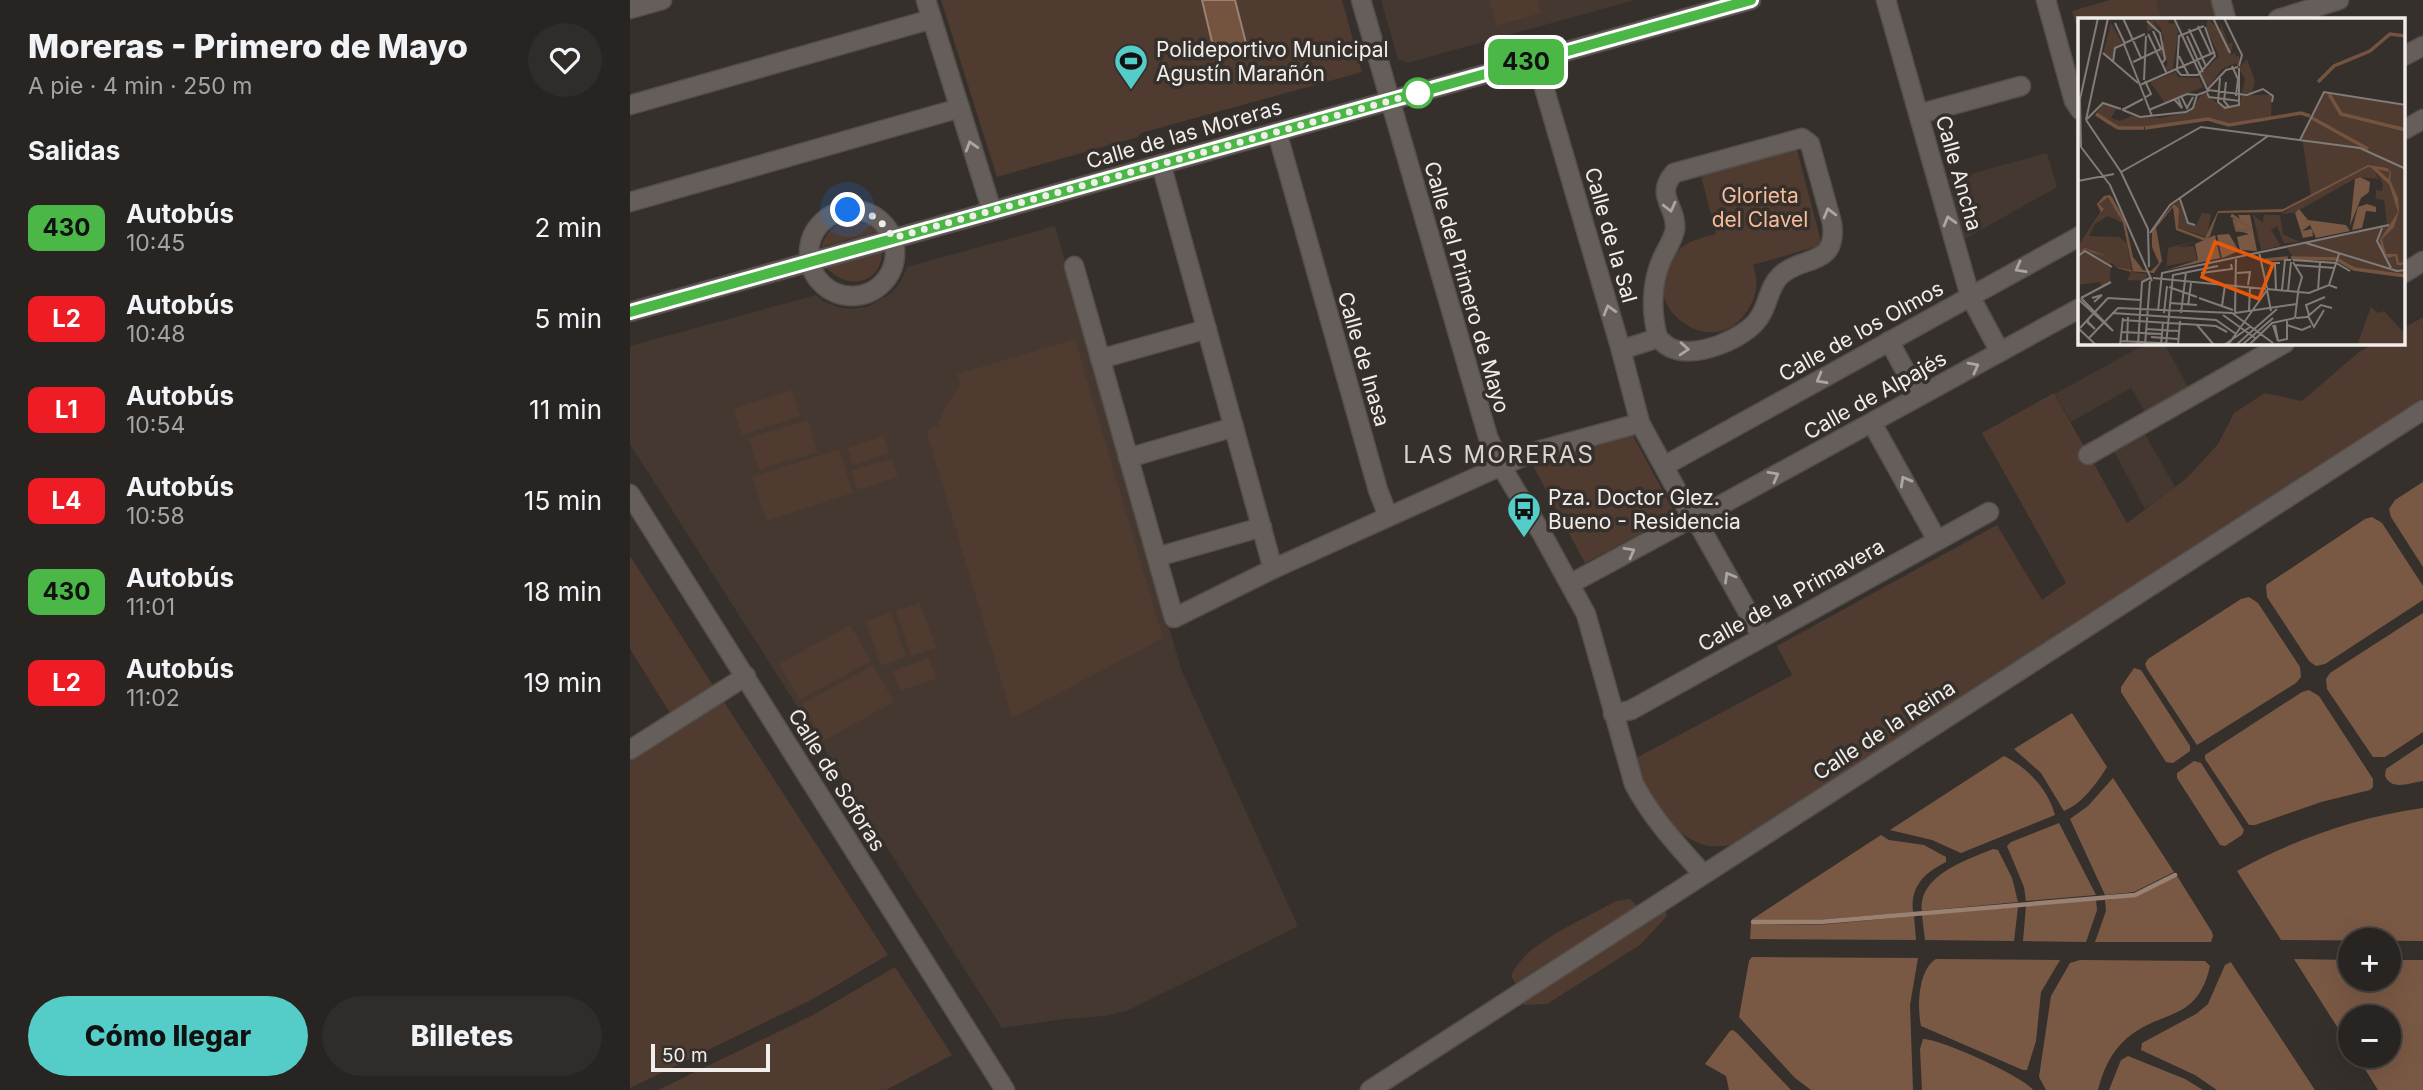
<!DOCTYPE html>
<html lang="es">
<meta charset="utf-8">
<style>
body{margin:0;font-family:Inter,sans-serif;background:#302c2a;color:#f1f3f6;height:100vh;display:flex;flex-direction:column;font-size:26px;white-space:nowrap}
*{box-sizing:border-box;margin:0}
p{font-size:23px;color:#a5a4a5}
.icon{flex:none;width:38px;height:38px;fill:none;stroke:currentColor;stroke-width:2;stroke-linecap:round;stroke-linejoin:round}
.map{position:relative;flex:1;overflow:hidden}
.panel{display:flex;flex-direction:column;background:#282421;width:630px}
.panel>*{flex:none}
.badge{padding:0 14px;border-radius:10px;font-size:24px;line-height:46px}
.buttons{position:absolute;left:1708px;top:928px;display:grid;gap:14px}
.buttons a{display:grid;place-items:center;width:63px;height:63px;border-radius:50%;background:#282421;box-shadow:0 7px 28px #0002,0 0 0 2px #44413f;font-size:35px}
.scale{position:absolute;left:21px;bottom:18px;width:119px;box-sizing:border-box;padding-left:7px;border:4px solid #f1edea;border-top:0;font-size:19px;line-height:24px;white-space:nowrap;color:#f1edea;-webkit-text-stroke:5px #36302c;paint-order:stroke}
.you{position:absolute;width:35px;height:35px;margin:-18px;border:5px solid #fff;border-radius:50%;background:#1a73e8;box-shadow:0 0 0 10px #1a73e833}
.map>.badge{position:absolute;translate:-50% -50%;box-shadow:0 0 0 4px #fff}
h2{padding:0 28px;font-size:26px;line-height:63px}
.round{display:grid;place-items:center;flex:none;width:74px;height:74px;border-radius:37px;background:#302c2a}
.summary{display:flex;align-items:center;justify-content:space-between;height:119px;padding:0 28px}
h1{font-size:33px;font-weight:800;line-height:52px}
.button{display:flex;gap:14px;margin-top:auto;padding:14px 28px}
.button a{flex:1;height:80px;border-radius:42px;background:#54cdc8;color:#111;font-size:28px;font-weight:800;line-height:80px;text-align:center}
.button a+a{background:#302c2a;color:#f1f3f6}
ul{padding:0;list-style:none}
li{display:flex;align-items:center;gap:21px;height:91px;padding:0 28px}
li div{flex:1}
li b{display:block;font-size:26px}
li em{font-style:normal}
li .badge{min-width:77px;font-weight:700;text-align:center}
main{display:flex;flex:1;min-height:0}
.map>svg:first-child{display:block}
.built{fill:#443830}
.green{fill:#4f3b2f}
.forest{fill:#7a5944}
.water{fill:#75543f;stroke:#9a8272;stroke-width:2}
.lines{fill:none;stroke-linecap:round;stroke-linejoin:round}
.stream{stroke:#9a8272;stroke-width:4.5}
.minor-casing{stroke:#554f4c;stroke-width:21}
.minor{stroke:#665e5a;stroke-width:18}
.oneway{stroke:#aca6a2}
.line-casing{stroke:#fff;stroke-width:16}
.line{stroke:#4ab747;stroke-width:10}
.walk{stroke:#f1edea;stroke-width:7;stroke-dasharray:0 12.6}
.stop-dot{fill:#fff;stroke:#4ab747;stroke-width:3.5}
.labels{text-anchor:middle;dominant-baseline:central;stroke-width:7;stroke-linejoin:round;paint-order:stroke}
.poi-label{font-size:21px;fill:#f1edea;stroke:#36302c;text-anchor:start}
.street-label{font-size:21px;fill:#f1edea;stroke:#36302c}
.park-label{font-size:21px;fill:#f7bb97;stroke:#36302c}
.quarter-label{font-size:24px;letter-spacing:2px;fill:#dbd3ce;stroke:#36302c}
.inset-river{fill:none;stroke:#75543f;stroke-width:3.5}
.inset-road{fill:none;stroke:#817c78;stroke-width:2}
.view{fill:#e8590c;fill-opacity:0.15;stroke:#e8590c;stroke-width:3.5}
.inset-edge{fill:none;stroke:#f1edea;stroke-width:3.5}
</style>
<main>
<section class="panel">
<div class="summary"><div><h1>Moreras - Primero de Mayo</h1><p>A pie · 4 min · 250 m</p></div><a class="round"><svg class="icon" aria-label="heart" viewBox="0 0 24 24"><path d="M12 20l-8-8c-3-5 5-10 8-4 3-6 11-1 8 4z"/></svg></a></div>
<h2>Salidas</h2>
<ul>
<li><span class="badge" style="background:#4ab747;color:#111">430</span><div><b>Autobús</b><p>10:45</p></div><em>2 min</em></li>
<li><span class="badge" style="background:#ee1c25;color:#fff">L2</span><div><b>Autobús</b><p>10:48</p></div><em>5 min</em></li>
<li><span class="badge" style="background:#ee1c25;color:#fff">L1</span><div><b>Autobús</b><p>10:54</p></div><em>11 min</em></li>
<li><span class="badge" style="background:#ee1c25;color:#fff">L4</span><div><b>Autobús</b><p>10:58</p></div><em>15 min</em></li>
<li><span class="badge" style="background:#4ab747;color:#111">430</span><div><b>Autobús</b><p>11:01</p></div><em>18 min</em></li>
<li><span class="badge" style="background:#ee1c25;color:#fff">L2</span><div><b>Autobús</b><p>11:02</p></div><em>19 min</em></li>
</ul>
<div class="button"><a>Cómo llegar</a><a>Billetes</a></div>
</section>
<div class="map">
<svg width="1793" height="1090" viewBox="0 0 1793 1090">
<rect width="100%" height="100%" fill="#36302c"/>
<g class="built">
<polygon points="751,0 1005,0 777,63 768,59"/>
<polygon points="1526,0 1584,0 1590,19 1531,19"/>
<polygon points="1417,153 1427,187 1335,239 1319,180"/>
<polygon points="425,226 551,669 668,926 499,1010 475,1016 434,1019 372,1028 0,444 0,346 186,295 193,301 208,307 221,309 237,307 260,294 270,283 277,267"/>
<polygon points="1517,343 1534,343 1558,387 1515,412 1501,388 1441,422 1425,394"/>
<polygon points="1511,427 1545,487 1515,509 1480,444"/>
</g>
<g class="green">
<polygon points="311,0 712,0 732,72 511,133 508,137 367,177"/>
<polygon points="859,0 907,0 911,13 866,26"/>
<polygon points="1480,0 1526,0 1531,19 1450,19 1450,41 1442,11"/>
<path d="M1166,146l26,99 -69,20c6,17 4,31 -6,46 -37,58 -124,-16 -66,-63 10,-8 23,-11 35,-14l-16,-62z"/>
<path d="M221,220l18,5 7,7 -55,15c5,-16 14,-23 30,-27z"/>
<path d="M252,251c0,34 -36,40 -56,16z"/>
<path d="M1793,317v92l-689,436c-11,1 -23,3 -33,-1 -36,-14 -55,-52 -67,-85l158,-84 -15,-29 220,-121 45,75 24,-17 -84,-150 72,-40 73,130 60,-45 31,-34 16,-31 31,-20 37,8 57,-49 17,-9h28v-15z"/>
<polygon points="445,339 533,638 382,718 296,430 308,426 313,412 330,385 327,374"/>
<polygon points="162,390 170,416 112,435 103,409"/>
<polygon points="178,420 187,452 129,470 119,438"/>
<polygon points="1002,434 1046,515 955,563 902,464"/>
<polygon points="254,436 259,453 223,465 217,448"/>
<polygon points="209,449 223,493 136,521 122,477"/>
<polygon points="262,458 268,477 228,490 221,471"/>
<polygon points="0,556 84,687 42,716 0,649"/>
<polygon points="290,603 306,648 281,656 266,611"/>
<polygon points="261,612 276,657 251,666 236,621"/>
<polygon points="220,625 241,661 170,700 149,664"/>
<polygon points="299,658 306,679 270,691 263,671"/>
<polygon points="243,665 264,702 193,741 172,704"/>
<polygon points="94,702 258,955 181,1000 0,1088 0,759"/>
<path d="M1000,899l7,7 -121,78 -5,-8c13,-33 74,-57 105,-75z"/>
<polygon points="1035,908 1037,916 1010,945 917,1004 894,1005 893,1001"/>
<polygon points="265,967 322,1055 256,1090 28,1090 183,1015"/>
</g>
<g class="forest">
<polygon points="1793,482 1793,567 1761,517 1759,509 1765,500"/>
<polygon points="1742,517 1752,523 1793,586 1793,600 1695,664 1686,666 1679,661 1637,597 1636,585 1735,519"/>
<polygon points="1619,597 1628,603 1670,667 1671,677 1666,683 1567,745 1517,669 1515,664 1518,659 1611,599"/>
<polygon points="1793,613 1793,732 1755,757 1743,757 1697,689 1696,679 1700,673"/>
<polygon points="1504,668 1511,670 1560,746 1560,751 1543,763 1536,762 1491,692 1491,687"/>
<polygon points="1679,690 1689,696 1743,779 1743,787 1740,790 1691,802 1625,825 1619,825 1575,759 1575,755 1672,692"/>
<path d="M1442,713l35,54c-11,17 -24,36 -43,44l-23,-38 -27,-24z"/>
<path d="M1793,744v37c-14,2 -31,10 -38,-5l1,-7z"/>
<path d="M1374,756c24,12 44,33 51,59l-94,38 -29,-13 -42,-10z"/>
<polygon points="1564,761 1571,763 1614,830 1612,835 1595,846 1590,845 1547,778 1547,773"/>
<polygon points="1483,778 1544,872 1504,892 1475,895 1440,819 1458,806"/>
<path d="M1793,808v133l-142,-1 -44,-69c58,-32 120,-54 186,-63z"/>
<polygon points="1429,823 1466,895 1396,901 1394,887 1377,846 1381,842"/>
<path d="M1251,835l8,5 35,5 22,12v5c-22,11 -36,25 -33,50l-95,8h-67z"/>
<path d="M1363,849l5,1 14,28 6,24 -96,9c-4,-36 45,-51 71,-62z"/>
<polygon points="1547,876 1582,932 1583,936 1581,942 1465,942 1476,911 1475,900 1506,896"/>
<polygon points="1466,900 1467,910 1456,942 1393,941 1396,906"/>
<polygon points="1388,907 1384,941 1295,940 1292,915"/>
<polygon points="1284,916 1286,940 1120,939 1121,924 1188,925"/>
<polygon points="1122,957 1288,958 1280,1005 1283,1090 1181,1090 1165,1078 1109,1017 1119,961"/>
<path d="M1306,959l124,1 -19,32 -5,49 -9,29h-4l-102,-44c-4,-19 -3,-56 15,-67z"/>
<polygon points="1664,959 1720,960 1720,978 1759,978 1759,960 1793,960 1793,1090 1748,1090 1726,1055 1759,1055 1759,1017 1720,1017 1720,1047"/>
<path d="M1450,960l125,1 5,5c-13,57 -47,42 -83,72 -16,14 -24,32 -29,52h-52l-7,-13 12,-81 19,-33z"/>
<polygon points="1601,962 1602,964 1685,1090 1587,1090 1565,1075 1511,1050 1512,1043 1566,1014 1578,1004 1595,965"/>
<polygon points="1103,1030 1108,1034 1161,1090 1099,1090 1096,1076 1075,1064 1100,1031"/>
<path d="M1293,1039c18,0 99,37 110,51h-111l-2,-41z"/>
<polygon points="1498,1056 1555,1079 1573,1090 1479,1090 1491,1060"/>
</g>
<polygon class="water" points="572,0 605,0 617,47 585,54"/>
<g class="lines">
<polyline class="stream" points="1123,922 1190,922 1505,895 1545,875"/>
<g class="minor-casing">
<g id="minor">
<polyline points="296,0 362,211"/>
<path d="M731,0l127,437 13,29 40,66 45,82 48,170c18,34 43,61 69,90"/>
<polyline points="1256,0 1340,296 1370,352"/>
<polyline points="1416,0 1444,101 1450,110"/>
<polyline points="1591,0 1596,19"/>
<polyline points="0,9 32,0"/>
<polyline points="1648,19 1709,0"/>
<polyline points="1774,56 1793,46"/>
<polyline points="906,60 991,350 1010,423"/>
<polyline points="0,105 302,19"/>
<polyline points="1289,114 1391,86"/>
<polyline points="1774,130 1793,119"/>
<polyline points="647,132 748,490 758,516"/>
<polyline points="531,164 643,569"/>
<polyline points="0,202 330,108"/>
<circle cx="222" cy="253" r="43"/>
<polyline points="444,266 544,618 643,569 871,466 904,452 1010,423 1062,518 940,584"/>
<polyline points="1774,273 1793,261"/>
<polyline points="0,312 1121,0"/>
<polyline points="1259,341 1289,396"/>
<path d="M991,350l37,-12c4,4 9,8 13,10 25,11 74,-9 88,-30 10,-14 9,-31 22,-43 22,-20 57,-8 51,-52l-22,-79 -8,-6 -128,35c-20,23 3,33 1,56 -1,9 -9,21 -13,30 -11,24 -11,54 -4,79"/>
<polyline points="470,359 577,329"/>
<polyline points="1242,423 1307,540"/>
<polyline points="1458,455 1655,343"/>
<polyline points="498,458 604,427"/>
<polyline points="1034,466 1450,236"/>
<polyline points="0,494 375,1090"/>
<polyline points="527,557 632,527"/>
<polyline points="1132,637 1070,527 1062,518 1080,511 1450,308"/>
<polyline points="983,714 1001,710 1359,512"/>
<polyline points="0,750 116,676"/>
<polyline points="740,1090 1793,410"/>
</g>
</g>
<use href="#minor" class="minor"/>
</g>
<defs><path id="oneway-chevron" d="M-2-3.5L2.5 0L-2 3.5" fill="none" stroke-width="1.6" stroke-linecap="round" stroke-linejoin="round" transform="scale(1.75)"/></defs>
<g class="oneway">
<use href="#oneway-chevron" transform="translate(341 146) rotate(-107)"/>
<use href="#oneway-chevron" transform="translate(1040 207) rotate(76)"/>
<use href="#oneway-chevron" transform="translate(1199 213) rotate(-105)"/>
<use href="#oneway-chevron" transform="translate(1319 221) rotate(-106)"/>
<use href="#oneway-chevron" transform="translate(1390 268) rotate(151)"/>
<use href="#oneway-chevron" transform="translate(979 310) rotate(-106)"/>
<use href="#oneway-chevron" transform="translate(1054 349) rotate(4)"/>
<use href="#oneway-chevron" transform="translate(1344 367) rotate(-28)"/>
<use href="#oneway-chevron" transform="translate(1191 379) rotate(151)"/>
<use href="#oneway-chevron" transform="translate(1144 476) rotate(-29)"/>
<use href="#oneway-chevron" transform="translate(1275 481) rotate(-119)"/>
<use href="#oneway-chevron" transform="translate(1000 552) rotate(-29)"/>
<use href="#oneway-chevron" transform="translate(1099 577) rotate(-120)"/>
</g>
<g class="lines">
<g class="line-casing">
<polyline id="line" points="0,312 1121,0"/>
</g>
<use href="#line" class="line"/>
<path class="walk" d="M218,210c21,1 34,9 45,28l525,-145"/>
</g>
<defs>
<g id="stadium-pin" transform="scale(1.75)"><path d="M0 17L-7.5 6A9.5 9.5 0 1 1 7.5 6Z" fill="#54cdc8" stroke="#36302c"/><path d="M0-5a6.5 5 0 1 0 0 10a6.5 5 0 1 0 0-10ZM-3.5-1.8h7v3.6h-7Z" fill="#111"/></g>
<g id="bus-pin" transform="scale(1.75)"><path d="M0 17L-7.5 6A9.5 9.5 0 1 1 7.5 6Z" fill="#54cdc8" stroke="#36302c"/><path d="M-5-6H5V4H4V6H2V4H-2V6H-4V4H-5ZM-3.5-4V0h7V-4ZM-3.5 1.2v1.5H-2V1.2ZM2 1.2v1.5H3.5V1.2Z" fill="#111"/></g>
</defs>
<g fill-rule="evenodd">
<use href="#stadium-pin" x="501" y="61"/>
<use href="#bus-pin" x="894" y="509"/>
</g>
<circle class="stop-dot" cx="788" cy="93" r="14"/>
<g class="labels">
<g class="poi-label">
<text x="526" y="49">Polideportivo Municipal<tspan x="526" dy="24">Agustín Marañón</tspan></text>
<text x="918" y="497">Pza. Doctor Glez.<tspan x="918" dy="24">Bueno - Residencia</tspan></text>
</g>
<g class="street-label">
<text transform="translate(554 134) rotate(-16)">Calle de las Moreras</text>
<text transform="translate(1329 173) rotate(74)">Calle Ancha</text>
<text transform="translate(981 235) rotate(74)">Calle de la Sal</text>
<text transform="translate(837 287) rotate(74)">Calle del Primero de Mayo</text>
<text transform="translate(1231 331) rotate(-29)">Calle de los Olmos</text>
<text transform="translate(734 359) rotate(74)">Calle de Inasa</text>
<text transform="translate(1245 395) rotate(-29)">Calle de Alpajés</text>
<text transform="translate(1161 595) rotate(-29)">Calle de la Primavera</text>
<text transform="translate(1254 730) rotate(-33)">Calle de la Reina</text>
<text transform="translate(207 780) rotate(58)">Calle de Soforas</text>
</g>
<g class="park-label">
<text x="1130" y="195">Glorieta<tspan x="1130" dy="24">del Clavel</tspan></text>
</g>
<g class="quarter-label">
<text x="869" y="454">LAS MORERAS</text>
</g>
</g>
<g transform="translate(1448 18)">
<rect width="327" height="327" fill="#36302c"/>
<path d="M70,0h22l-2,5 7,1 3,7 -5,39h-8l3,-8 -10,-10 6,-12 -3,-11 -8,-9 4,8 -10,3zM130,1l13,12v-8l7,21 5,-2 -2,14 4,-4 1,5 3,-2 1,12 7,-8 8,22 -3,12h-10l3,-14 -9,-16 -14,6 -13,17 -6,-2 -3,-9 19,-19 -13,-28zM33,5l11,20 -6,3 -4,14 -9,-6zM98,54l2,5 21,1 4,9 -38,16 -15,-21zM125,74l18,14 19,-2 1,-9h31l-1,21 -41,8 -22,-6 -81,12 -20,-6 -11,-10 7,-10 14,4 -6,10 9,3 12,-5 28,2 30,-6zM247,74l78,13 2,171 -51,-6 -22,-13h-39l-7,-11 101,-22 -3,-24 -8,-1v-9l6,1 1,-6 -4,-9 -4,-3 4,6 -21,-2 -64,36 -13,1 30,-18 -9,-58zM30,178l15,27 -15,-7 -13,8 -6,12 30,1 8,6 5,29 15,2 -1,7 -19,-1 4,-7 -20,-11 -1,20 -9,5 -1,-5 -22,3v-39l26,-36 -5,-6zM102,182l8,23 8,2 6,-12 9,1 -4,23 -29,-9 -3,-25zM175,197l10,8 1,-8h16l3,19 17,8 -16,1 -7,-17 -6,4 10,16 -20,4zM121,223l-22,6 17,-1 3,14 -30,6 -1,4 2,-21 2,-2zM293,289l7,6 6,-2 21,23v11h-48z" fill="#4f3b2f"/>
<path d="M282,159l10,5 -1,10 -8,6 -11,28 5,-47zM289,186l9,3v5l-10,-1 -4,17 -10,2 6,-23zM221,191l9,11 38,5 4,6 -34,7 -6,-13 -8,6 10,-2 1,7 -10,2 -8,-25zM160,197h12l7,36 -17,-1 -3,-13 12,-3 -13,-4 -2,-10 8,3zM151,216l10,17 -17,7 -5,-23zM137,217l5,23 -53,12 31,-10 -3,-16z" fill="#7a5944"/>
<path d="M290,147l19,3 4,4 -1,8 8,18 1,13 -5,16 -12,12 4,15h11l2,9 6,-1 -3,3h-5l-2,-9 -7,2 -6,-7 -2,-11 18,-28 -10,-31 2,-9 -22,-5 -86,45 -64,1 -8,23 -5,5 -29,-11 -3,-23 -17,21 6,33 -8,12 -26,-2 -10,-3 -12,-12 -12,-3 -8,-4 -8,3 7,-4 21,8 12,11 15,4 -10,-48 -15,-26 -9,7 5,5 -26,37 23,-34 -4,-8 7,-8 6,-1 3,4 12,22 8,36 10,13 8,1 8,-8 -7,-16v-17l22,-26 5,5 -1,19 27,10 13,-27 65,-2z" fill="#75543f"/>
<path class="inset-river" d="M240,64l16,-16 36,-15 20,-17 16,2M251,76l12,20 65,16M18,96l22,14M234,100l56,31M40,110h26M67,110l63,-9 21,6 72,-12 9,3M295,149l17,16M153,197l21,14M156,201l3,11h12M213,240l46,1M187,242l23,-2M260,242l16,9 52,7"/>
<path class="inset-road" d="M20,0l-18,81 1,48 29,38 42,96M45,0l18,40M135,0l17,35M146,0l18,37 -3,11M69,3l13,12 5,26 -3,4M37,5l10,21M120,8l13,28M111,11l17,37M70,16l19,40M109,18l16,36M47,25l20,-9M46,26l28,72M25,35l35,30M101,38l10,20M35,44l2,-14 9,-4M55,44l28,-13 -8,-18M154,48l6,13 -2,17M98,51l5,6h17l17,-19 -10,-29M99,51l2,-33 25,-10M142,60l-2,24 7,6 14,-3v-37M66,62l2,-44M148,64l-2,19 5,6M62,67l75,-33M130,71l18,-19 12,-3M130,72l39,5 16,-6 10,7 -1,6M129,75l2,4 31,4M103,78l6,12 6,-11M66,80l7,-4 -6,-13M96,81l8,9 -4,-10M44,92l21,-11M45,92l17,7 46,-5 7,-4 4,-13 11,-4 -34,-73M71,92l38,-16 10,1M9,101l16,-16 18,6M8,102l35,52 27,57 1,38M8,102l22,-102M222,122l24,-48 82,13M43,154l80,-45 159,21 46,21M0,163l36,-7M102,181l8,24 7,2M304,210l-5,13 14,27M72,215l20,-28 98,-69M228,225l91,28 9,-1M181,234l8,36M0,238l7,-5 27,16M215,242l43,3 14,8M215,244l9,15 -4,14M217,247l40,3M123,255l31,-4 -1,-5M159,255l13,-1 -2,13M75,260l113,11M251,267l10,-31M91,269l28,10M189,271l42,4 20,-8 8,3M189,272l4,21M198,272l-1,-27h5M204,272l3,-30h6M240,272l2,-27M210,273l3,-29M3,280l30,-16M14,280l10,-3 -8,7M30,280l33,2M121,280l34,12M0,281l35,32 -32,-33M92,285l27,2M110,288l3,-23M144,288l3,-21M80,293l4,-38 227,-48M171,293l1,-24M34,295l104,7 20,14M86,295l3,-27M103,295l5,-41M157,295l62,-9M157,296l1,-57M145,297l32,23M231,297l-3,-10 19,-8M230,298l6,11 10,-17M217,300l3,-25M218,300l11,-1 14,-12 11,3M10,302v3l7,6 -7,-7M44,302l94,6 11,6M119,307l17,20M195,307l5,16 -3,-16M209,307l15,5 9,-4M2,310l28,-30M1,311l17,16M68,311l33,2M43,314l41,2M73,319l27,2M11,320l29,-30 114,5 41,30M43,323l57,3M49,323l1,-24M200,323l9,-2v-20M42,327l3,-27M60,327l4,-63 8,-4M67,327l5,-64M83,327l2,-23M88,327l7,-70 45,-9M100,327l2,-24M146,327l26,-18M150,327l39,-55M158,327l41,-36M164,327l31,-27M171,327l23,-22 23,-5"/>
<path class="view" d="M137,224l58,22 -14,35 -57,-22z"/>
<rect width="327" height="327" class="inset-edge"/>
</g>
</svg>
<div class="buttons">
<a>+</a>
<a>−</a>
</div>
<div class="scale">50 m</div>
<div class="you" style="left:218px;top:210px"></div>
<b class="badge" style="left:896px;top:62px;background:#4ab747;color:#111">430</b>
</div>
</main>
